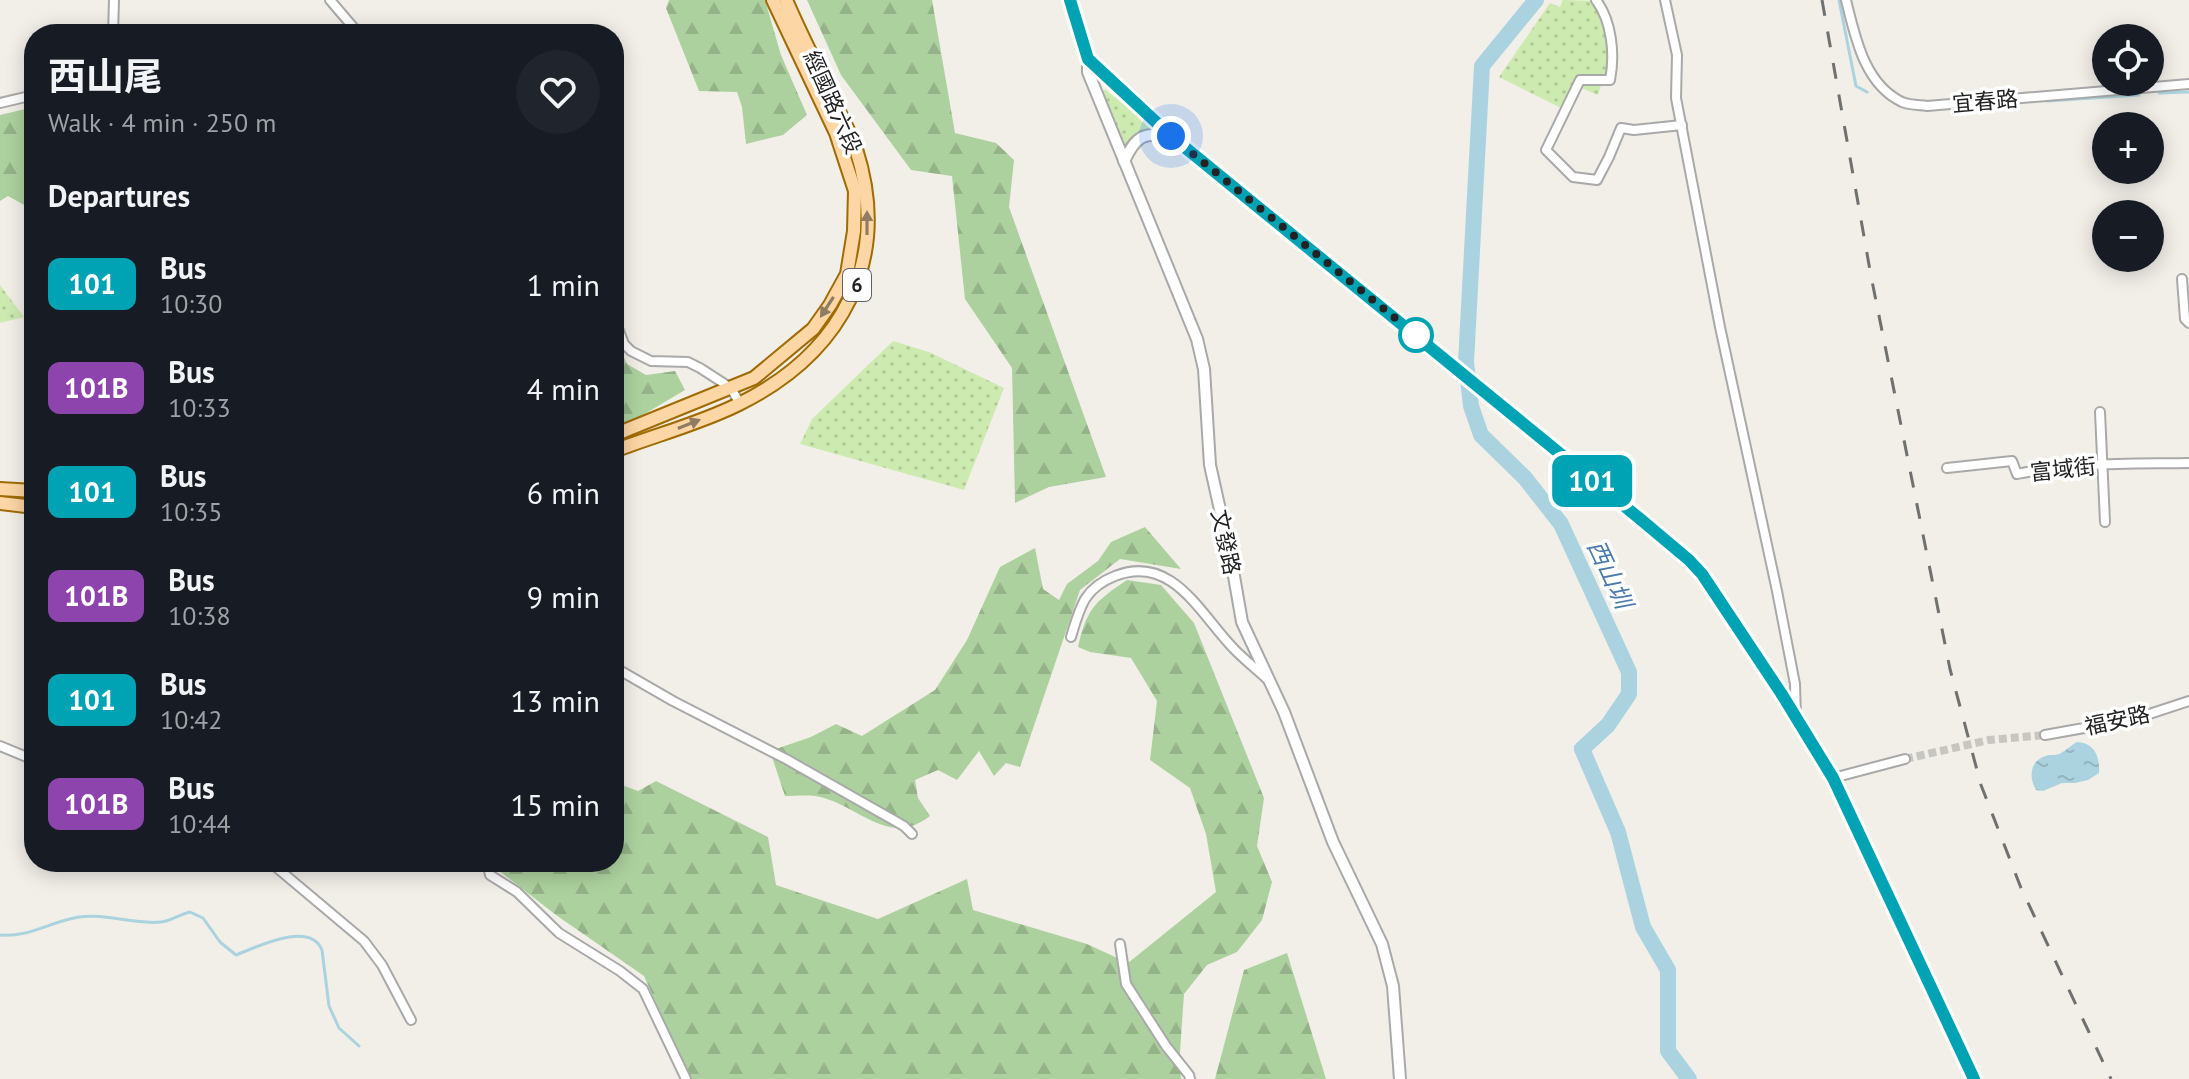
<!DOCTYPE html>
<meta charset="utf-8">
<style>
body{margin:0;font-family:"PT Sans","Noto Sans TC",sans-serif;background:#20242c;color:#f1f3f6;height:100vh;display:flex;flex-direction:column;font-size:30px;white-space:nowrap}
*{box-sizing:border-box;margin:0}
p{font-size:26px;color:#9ea1a6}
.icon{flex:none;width:44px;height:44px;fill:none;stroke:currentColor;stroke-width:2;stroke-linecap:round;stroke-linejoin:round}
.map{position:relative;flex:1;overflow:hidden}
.side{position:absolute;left:24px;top:24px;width:600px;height:848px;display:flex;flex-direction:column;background:#171b24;border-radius:32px;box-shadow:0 4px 20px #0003}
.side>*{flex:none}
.badge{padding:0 16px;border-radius:12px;font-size:28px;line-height:52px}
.buttons{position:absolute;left:2092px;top:24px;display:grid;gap:16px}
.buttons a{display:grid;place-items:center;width:72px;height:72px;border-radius:50%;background:#171b24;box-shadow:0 4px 20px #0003;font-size:40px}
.you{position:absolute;width:40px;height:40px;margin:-20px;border:6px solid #fff;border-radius:50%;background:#1a73e8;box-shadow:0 0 0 12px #1a73e833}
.map>.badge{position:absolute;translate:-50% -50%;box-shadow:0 0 0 4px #fff}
h2{padding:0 24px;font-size:30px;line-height:72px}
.round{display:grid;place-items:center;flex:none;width:84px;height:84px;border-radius:42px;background:#20242c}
.overview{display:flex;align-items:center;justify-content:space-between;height:136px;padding:0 24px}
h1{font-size:38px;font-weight:700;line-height:60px}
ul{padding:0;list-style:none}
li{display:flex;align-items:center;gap:24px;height:104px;padding:0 24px}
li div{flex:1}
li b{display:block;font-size:30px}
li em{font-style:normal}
li .badge{min-width:88px;font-weight:700;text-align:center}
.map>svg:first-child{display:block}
.grass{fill:url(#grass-dots)}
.forest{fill:url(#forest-firs)}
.water{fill:url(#water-ripples)}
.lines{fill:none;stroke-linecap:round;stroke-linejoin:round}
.stream{stroke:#aad3df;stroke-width:3}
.river{stroke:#aad3df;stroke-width:16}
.minor-tunnel{stroke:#c8c6c1;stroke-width:8;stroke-dasharray:8 4;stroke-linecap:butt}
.minor-casing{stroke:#a9a9a9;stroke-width:12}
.tertiary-casing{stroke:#a9a9a9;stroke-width:14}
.primary-casing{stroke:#a06b00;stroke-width:16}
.minor{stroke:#fff;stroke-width:8}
.tertiary{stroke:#fff;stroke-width:10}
.primary{stroke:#fcd6a4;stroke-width:12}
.rail{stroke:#707070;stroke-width:3;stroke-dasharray:16 16;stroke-linecap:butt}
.oneway{fill:#8f7c63}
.line-casing{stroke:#fff;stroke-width:18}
.line{stroke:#00a3b4;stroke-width:12}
.walk{stroke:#222;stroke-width:8;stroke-dasharray:0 14.4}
.stop-dot{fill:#fff;stroke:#00a3b4;stroke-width:4}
.labels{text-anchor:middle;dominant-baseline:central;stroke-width:7;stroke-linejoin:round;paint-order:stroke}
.shield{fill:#fff;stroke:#646464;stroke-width:2}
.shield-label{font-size:20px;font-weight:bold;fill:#222}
.street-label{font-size:22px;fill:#222;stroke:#fff}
.water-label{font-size:24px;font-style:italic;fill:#4a7aab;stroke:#fff}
</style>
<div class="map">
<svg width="2189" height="1079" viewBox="0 0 2189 1079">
<defs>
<pattern id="grass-dots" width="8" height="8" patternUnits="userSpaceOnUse" patternTransform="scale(2)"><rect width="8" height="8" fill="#cdebb0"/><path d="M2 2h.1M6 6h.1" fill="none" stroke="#b0c997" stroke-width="1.8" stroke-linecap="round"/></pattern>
<pattern id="forest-firs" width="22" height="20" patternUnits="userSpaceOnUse" patternTransform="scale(2)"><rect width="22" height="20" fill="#add19e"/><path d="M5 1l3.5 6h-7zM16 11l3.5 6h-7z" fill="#95b388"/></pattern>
<pattern id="water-ripples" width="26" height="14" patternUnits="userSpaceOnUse" patternTransform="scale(2)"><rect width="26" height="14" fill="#aad3df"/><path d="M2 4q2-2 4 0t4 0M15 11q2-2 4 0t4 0" fill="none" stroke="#92b5bf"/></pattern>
</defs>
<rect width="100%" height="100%" fill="#f2efe9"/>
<g class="grass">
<polygon points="1563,0 1594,1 1607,31 1609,61 1598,95 1574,85 1561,108 1499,77 1550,3 1560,7"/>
<polygon points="1105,89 1155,131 1126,150 1123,149 1102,93"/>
<polygon points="0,285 24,317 0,323"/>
<polygon points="893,341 929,352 1004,388 964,490 800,444 812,419"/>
</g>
<g class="forest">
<polygon points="669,0 765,0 781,55 807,115 783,135 746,144 742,107 737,92 699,91 666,8"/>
<polygon points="807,0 932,0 955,133 996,143 1014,160 1009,207 1106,477 1049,487 1015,503 1012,368 965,299 952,176 911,170 841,75"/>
<polygon points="34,107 34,239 26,206 8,196 0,201 0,115"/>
<polygon points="614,334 627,364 646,375 675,371 685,390 614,432"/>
<path d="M1145,527l36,42 -61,-10 -40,31 -60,177 -14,-4 -12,13 -15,-25 -22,29 -19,-10 -23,10 3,18 12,18c-40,31 -68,-7 -106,-18 -11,-4 -27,-2 -39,-2l-15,-45 41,-14 25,-13 26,12 73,-46 32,-50 33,-73 35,-19 8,41 16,11 8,-16 31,-23 13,-19z"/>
<path d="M1127,580l34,5 33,38 70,175 -7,48 15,36 -10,38 -25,32 -30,13 -23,29 -4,58 1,27h-491l-46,-103 -88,-61 -63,-49 -1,-4h122v-80l24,9 18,-10 112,56 8,48 102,34 89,-40 6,31 114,34 41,19 88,-71 -10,-58 -16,-46 -40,-28 7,-59 -26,-43 -41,-6 -12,-5c9,-38 16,-45 49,-67z"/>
<polygon points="1287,953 1326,1079 1215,1079 1244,970"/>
</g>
<path class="water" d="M2077,742c18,1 23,15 22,31l-11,7 -13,3h-13l-19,8 -7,-1c-8,-14 -6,-31 13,-35 3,0 10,0 12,-2 7,-4 9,-7 16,-11z"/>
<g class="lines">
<g class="stream">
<polyline points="1839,0 1856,86 1867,92"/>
<polyline points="2159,93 2189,92"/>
<polyline points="2047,101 2139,95"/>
<path d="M0,935c28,3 52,-14 79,-18 27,-4 55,8 82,5 10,-1 19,-8 29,-10l13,6 17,24 16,13c21,-8 74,-35 86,-5l7,56 10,22 20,18"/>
</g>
<polyline class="river" points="1536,0 1482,66 1466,362 1471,406 1481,435 1525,478 1561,524 1629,672 1629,694 1608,725 1582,749 1618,832 1643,927 1668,970 1668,1051 1689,1079"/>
<polyline class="minor-tunnel" points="1905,759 1989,740 2045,735"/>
<g class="minor-casing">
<g id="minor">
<polyline points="330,0 359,34"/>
<path d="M1596,0c16,21 19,55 14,80h-30l-34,70 27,27 24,3 12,-23 12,-29 13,2 48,-5"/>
<polyline points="1665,0 1677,55 1676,98 1720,327 1777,591 1795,684 1796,718"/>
<path d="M1846,0c9,36 18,84 56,102 7,3 17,3 25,4l262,-22"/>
<polyline points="113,34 114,0"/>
<polyline points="0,103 34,95"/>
<polyline points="2182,279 2185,319 2189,323"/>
<polyline points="614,318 624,344 631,351 651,361 688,362 700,368 731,388 740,404"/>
<polyline points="2100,412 2105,522"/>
<path d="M1947,468l65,-7 5,13c57,-12 114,-10 172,-11"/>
<path d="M1071,637c9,-30 13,-49 44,-61 58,-23 86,40 120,74 10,10 21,19 32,29"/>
<polyline points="614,667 673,701 786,759 904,826 912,834"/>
<polyline points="2045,735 2134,719 2189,701"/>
<polyline points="0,746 34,760"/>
<polyline points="1833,778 1905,759"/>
<polyline points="270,862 364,941 382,965 411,1020"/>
<polyline points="487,862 490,875 517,892 559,933 620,971 643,989 686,1079"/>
<polyline points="1120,944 1126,984 1166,1046 1189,1075 1190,1079"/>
</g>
</g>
<g class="tertiary-casing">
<g id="tertiary">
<polyline points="1070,0 1088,59 1088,72 1197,339 1204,369 1210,465 1231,559 1242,622 1284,712 1333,842 1382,944 1393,986 1400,1079"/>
<polyline points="1088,59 1094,66 1171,136 1639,518 1689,560 1702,574 1781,693 1833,778 1974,1079"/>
<path d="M1124,161c12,-25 19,-29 47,-25"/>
</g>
</g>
<g class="primary-casing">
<g id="primary">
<polyline points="614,435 754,378 813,329 830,305 847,274 854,231 855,191 836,133 773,0"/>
<path d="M614,451c41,-16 85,-27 125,-47 103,-51 153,-143 117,-255 -5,-15 -14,-30 -20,-44 -17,-35 -35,-70 -50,-105"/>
<polyline points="0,489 34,491"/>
<polyline points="0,503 34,507"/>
</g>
</g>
<use href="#minor" class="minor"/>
<use href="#tertiary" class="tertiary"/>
<use href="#primary" class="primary"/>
<polyline class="rail" points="1822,0 1871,276 1950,669 1981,785 2021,888 2111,1079"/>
</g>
<defs><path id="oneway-solid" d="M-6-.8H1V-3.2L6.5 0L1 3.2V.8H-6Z" transform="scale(2)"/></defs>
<g class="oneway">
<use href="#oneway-solid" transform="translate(867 223) rotate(-90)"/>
<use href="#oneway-solid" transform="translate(827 307) rotate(123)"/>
<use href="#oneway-solid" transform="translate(689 424) rotate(-22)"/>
</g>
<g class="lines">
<g class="line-casing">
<polyline id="line" points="1070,0 1088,59 1171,136 1639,518 1689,560 1702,574 1781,693 1833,778 1974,1079"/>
</g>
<use href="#line" class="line"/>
<polyline class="walk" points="1171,136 1416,335"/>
</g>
<circle class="stop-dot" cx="1416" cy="335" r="16"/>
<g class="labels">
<rect class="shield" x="843" y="269" width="28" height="32" rx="6"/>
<g class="shield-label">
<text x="857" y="285">6</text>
</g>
<g class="street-label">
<text transform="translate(1985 101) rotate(-5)">宜春路</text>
<text transform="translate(833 102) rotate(66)">經國路六段</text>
<text transform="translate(2063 469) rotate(-6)">富域街</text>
<text transform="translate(1226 542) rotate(78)">文發路</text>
<text transform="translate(2117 720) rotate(-12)">福安路</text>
</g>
<g class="water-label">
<text transform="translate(1610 574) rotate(65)">西山圳</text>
</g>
</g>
</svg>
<div class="buttons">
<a><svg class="icon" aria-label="locate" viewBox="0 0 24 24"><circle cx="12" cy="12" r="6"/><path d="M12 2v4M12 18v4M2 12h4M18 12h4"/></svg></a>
<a>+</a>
<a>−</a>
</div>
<div class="you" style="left:1171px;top:136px"></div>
<b class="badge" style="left:1592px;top:481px;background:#00a3b4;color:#fff">101</b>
<section class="side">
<div class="overview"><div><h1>西山尾</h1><p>Walk · 4 min · 250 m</p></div><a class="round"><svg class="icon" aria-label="heart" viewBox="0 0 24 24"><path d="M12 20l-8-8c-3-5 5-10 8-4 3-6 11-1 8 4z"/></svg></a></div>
<h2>Departures</h2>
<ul>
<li><span class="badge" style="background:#00a3b4;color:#fff">101</span><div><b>Bus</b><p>10:30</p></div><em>1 min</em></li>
<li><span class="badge" style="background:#8e44ad;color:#fff">101B</span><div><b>Bus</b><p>10:33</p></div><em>4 min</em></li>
<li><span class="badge" style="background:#00a3b4;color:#fff">101</span><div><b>Bus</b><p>10:35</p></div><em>6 min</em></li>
<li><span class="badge" style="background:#8e44ad;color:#fff">101B</span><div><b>Bus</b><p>10:38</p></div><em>9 min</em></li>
<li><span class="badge" style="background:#00a3b4;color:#fff">101</span><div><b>Bus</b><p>10:42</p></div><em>13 min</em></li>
<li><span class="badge" style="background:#8e44ad;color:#fff">101B</span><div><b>Bus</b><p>10:44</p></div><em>15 min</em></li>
</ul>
</section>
</div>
